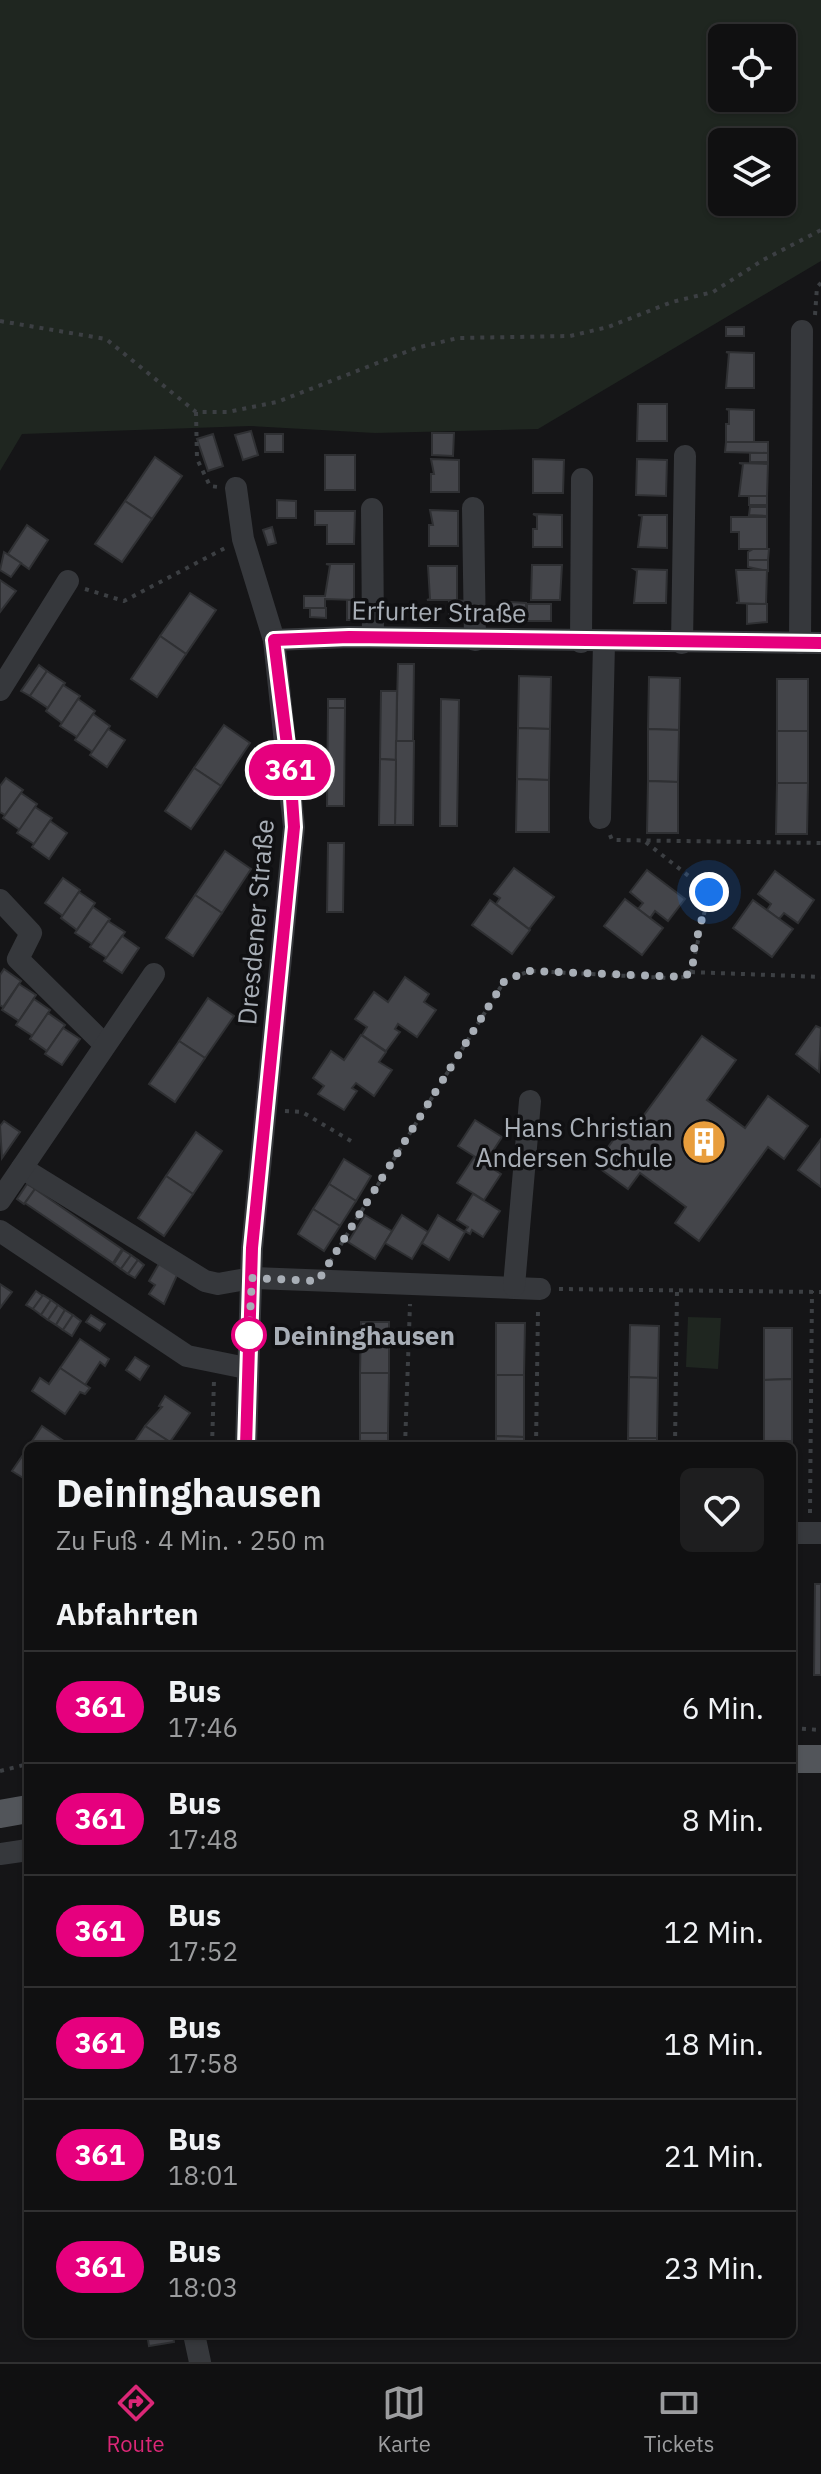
<!DOCTYPE html>
<html lang="de">
<meta charset="utf-8">
<style>
body{margin:0;font-family:"IBM Plex Sans",sans-serif;background:#1e1e1f;color:#f1f3f6;height:100vh;display:flex;flex-direction:column;font-size:30px;white-space:nowrap}
*{box-sizing:border-box;margin:0}
p{font-size:26px;color:#9c9d9f}
.icon{flex:none;width:44px;height:44px;fill:none;stroke:currentColor;stroke-width:2;stroke-linecap:round;stroke-linejoin:round}
.map{position:relative;flex:1;overflow:hidden}
.sheet{position:absolute;left:24px;top:1442px;width:772px;height:896px;display:flex;flex-direction:column;background:#101011;border-radius:12px;box-shadow:0 2px 6px #0004,0 0 0 2px #303031}
.sheet>*{flex:none}
.badge{padding:0 16px;border-radius:26px;font-size:28px;line-height:52px}
.fabs{position:absolute;left:708px;top:24px;display:grid;gap:16px}
.fabs a{display:grid;place-items:center;width:88px;height:88px;border-radius:12px;background:#101011;box-shadow:0 2px 6px #0004,0 0 0 2px #303031;font-size:40px}
.you{position:absolute;width:40px;height:40px;margin:-20px;border:6px solid #fff;border-radius:50%;background:#1a73e8;box-shadow:0 0 0 12px #1a73e833}
.map>.badge{position:absolute;translate:-50% -50%;box-shadow:0 0 0 4px #fff}
h2{padding:0 32px;font-size:30px;line-height:72px}
.round{display:grid;place-items:center;flex:none;width:84px;height:84px;border-radius:12px;background:#1e1e1f}
.head{display:flex;align-items:center;justify-content:space-between;height:136px;padding:0 32px}
h1{font-size:38px;font-weight:800;line-height:60px}
ul{padding:0;list-style:none}
li{display:flex;align-items:center;gap:24px;height:112px;padding:0 32px;border-top:2px solid #303031}
li div{flex:1}
li b{display:block;font-size:30px}
li em{font-style:normal}
li .badge{min-width:88px;font-weight:700;text-align:center}
.tab-bar{display:flex;justify-content:space-around;align-items:center;height:112px;border-top:2px solid #303031;background:#101011;font-size:22px;color:#9c9d9f}
.tab-bar a{display:grid;justify-items:center;gap:4px}
.tab-bar .on{color:#db2777}
.map>svg:first-child{display:block}
.green{fill:#1f2620;fill-rule:evenodd}
.building{fill:#44454a;stroke:#2f3033;stroke-width:2}
.lines{fill:none;stroke-linecap:round;stroke-linejoin:round}
.path{stroke:#3c3f43;stroke-width:4;stroke-dasharray:4 6;stroke-linecap:butt}
.minor{stroke:#36383c;stroke-width:22}
.major{stroke:#52555a;stroke-width:28}
.line-casing{stroke:#fff;stroke-width:18}
.line{stroke:#e6007e;stroke-width:12}
.walk{stroke:#a8aeb6;stroke-width:8;stroke-dasharray:0 14.4}
.stop-dot{fill:#fff;stroke:#e6007e;stroke-width:4}
.labels{text-anchor:middle;dominant-baseline:central;stroke-width:7;stroke-linejoin:round;paint-order:stroke}
.street-label{font-size:26px;fill:#a8aeb6;stroke:#101012}
.poi-label{font-size:26px;fill:#a8aeb6;stroke:#101012;text-anchor:end}
.stop-label{font-size:26px;font-weight:bold;fill:#a8aeb6;stroke:#101012;text-anchor:start}
</style>
<div class="map">
<svg width="821" height="2362" viewBox="0 0 821 2362">
<rect width="100%" height="100%" fill="#151517"/>
<g class="green">
<path d="M0,0h821v261l-283,168 -163,4 -125,-7 -228,8 -22,37zM722,38h60v60h-60zM722,142h60v60h-60z"/>
<polygon points="688,1317 721,1318 718,1369 686,1367"/>
</g>
<g class="building">
<rect x="726" y="327" width="18" height="9"/>
<polygon points="726,352 754,353 754,388 726,388 729,353"/>
<polygon points="638,404 667,404 667,441 637,441"/>
<polygon points="726,409 754,410 754,442 726,442 726,424 729,424 729,410"/>
<polygon points="251,431 258,455 243,460 235,435"/>
<polygon points="432,433 454,433 453,456 432,455"/>
<polygon points="213,434 223,466 208,471 197,439"/>
<rect x="265" y="434" width="18" height="18"/>
<polygon points="726,442 768,442 768,453 725,452"/>
<rect x="750" y="453" width="18" height="9"/>
<rect x="325" y="455" width="30" height="35"/>
<polygon points="155,457 182,476 152,519 125,501"/>
<polygon points="431,459 459,460 459,492 431,492 431,474 434,474"/>
<polygon points="533,459 564,460 563,493 533,493"/>
<polygon points="637,459 667,460 666,496 636,495"/>
<polygon points="739,463 768,464 767,496 739,496 743,464"/>
<rect x="749" y="496" width="18" height="9"/>
<polygon points="277,500 296,501 296,518 277,518"/>
<polygon points="125,501 152,519 122,562 95,544"/>
<polygon points="750,507 767,507 767,516 749,515"/>
<polygon points="430,510 458,511 458,546 429,546 429,525 433,525"/>
<polygon points="315,511 355,511 354,544 327,544 327,525 315,525"/>
<polygon points="533,514 562,515 562,547 533,547 533,529 537,529 537,516"/>
<polygon points="638,515 667,515 667,548 638,547 642,516"/>
<polygon points="731,517 767,517 767,549 739,549 739,532 731,532"/>
<polygon points="27,525 48,540 29,569 8,554"/>
<polygon points="272,527 276,543 268,545 263,530"/>
<polygon points="753,549 769,549 768,560 748,560 748,552"/>
<polygon points="4,552 21,563 11,577 0,570"/>
<polygon points="748,560 768,560 768,571 748,567"/>
<polygon points="326,564 354,564 354,600 325,599 325,608 304,608 304,596 325,596 330,565"/>
<polygon points="532,565 562,565 560,600 531,600"/>
<polygon points="428,566 457,566 457,600 427,600 430,599"/>
<polygon points="634,569 667,570 666,603 634,603 637,571"/>
<polygon points="736,570 767,570 766,604 736,603 739,602"/>
<polygon points="0,580 16,591 0,612"/>
<polygon points="190,593 216,610 186,654 160,636"/>
<rect x="347" y="600" width="18" height="20"/>
<polygon points="449,600 466,601 466,621 449,620"/>
<polygon points="510,602 526,603 526,619 510,619"/>
<rect x="527" y="604" width="24" height="17"/>
<polygon points="747,604 767,604 767,622 747,624"/>
<polygon points="310,608 326,608 326,618 310,617"/>
<polygon points="160,636 186,654 157,697 131,679"/>
<polygon points="398,664 414,664 413,741 396,741"/>
<polygon points="39,665 47,671 30,696 21,691"/>
<polygon points="47,671 65,683 48,708 30,696"/>
<polygon points="519,676 551,677 550,729 518,728"/>
<polygon points="649,677 680,678 679,730 648,729"/>
<rect x="777" y="679" width="31" height="52"/>
<polygon points="63,685 80,696 62,723 46,711"/>
<polygon points="381,691 397,691 396,760 380,759"/>
<polygon points="78,699 95,711 77,737 60,726"/>
<rect x="328" y="699" width="17" height="9"/>
<polygon points="441,699 459,700 457,826 440,826"/>
<polygon points="328,708 345,708 344,806 327,806"/>
<polygon points="93,714 110,726 93,752 75,740"/>
<polygon points="224,725 250,743 221,786 194,768"/>
<polygon points="518,728 550,729 549,780 517,779"/>
<polygon points="108,729 125,740 107,767 90,755"/>
<polygon points="648,729 679,730 678,782 648,781"/>
<rect x="777" y="731" width="31" height="52"/>
<polygon points="396,741 414,741 413,825 395,825"/>
<polygon points="380,759 396,760 395,825 379,825"/>
<polygon points="194,768 221,786 191,829 165,811"/>
<polygon points="6,778 23,790 5,815 0,812 0,786"/>
<polygon points="517,779 549,780 549,832 516,832"/>
<polygon points="648,781 678,782 678,833 647,833"/>
<polygon points="777,783 808,783 807,834 776,834"/>
<polygon points="21,793 37,804 20,830 3,818"/>
<polygon points="35,807 52,818 34,844 17,833"/>
<polygon points="50,821 67,833 49,859 32,847"/>
<polygon points="328,843 344,843 343,912 327,912"/>
<polygon points="225,851 251,869 222,913 195,895"/>
<polygon points="514,868 554,897 529,929 496,904 500,898 494,894"/>
<polygon points="647,870 685,899 668,921 655,911 650,918 638,909 643,903 630,892"/>
<polygon points="775,871 814,900 798,923 784,913 779,919 767,910 771,904 758,894"/>
<polygon points="63,878 80,890 63,916 45,903"/>
<polygon points="79,892 95,903 77,930 61,918"/>
<polygon points="195,895 222,913 193,956 166,938"/>
<polygon points="625,899 663,928 642,955 604,926"/>
<polygon points="490,900 530,930 512,954 472,925"/>
<polygon points="753,900 793,929 772,957 733,928"/>
<polygon points="93,907 110,919 92,944 75,933"/>
<polygon points="108,921 125,932 107,958 90,947"/>
<polygon points="122,936 139,948 122,973 104,961"/>
<polygon points="4,969 21,981 3,1007 0,1005 0,975"/>
<polygon points="405,977 429,994 424,1002 436,1010 417,1037 398,1024 395,1029 400,1032 386,1051 362,1035 367,1027 355,1019 374,992 388,1002"/>
<polygon points="19,984 36,995 19,1021 2,1010"/>
<polygon points="208,998 234,1016 205,1058 179,1041"/>
<polygon points="34,999 50,1010 33,1036 16,1025"/>
<polygon points="48,1013 65,1025 47,1051 30,1039"/>
<polygon points="816,1026 821,1028 819,1072 796,1054"/>
<polygon points="63,1028 80,1039 62,1065 45,1054"/>
<polygon points="361,1035 386,1052 379,1062 392,1070 374,1096 356,1083 352,1088 357,1091 344,1110 318,1094 324,1086 313,1078 331,1051 344,1060"/>
<polygon points="702,1036 736,1060 707,1100 745,1128 768,1096 808,1126 784,1159 768,1147 699,1241 675,1223 686,1207 640,1173 628,1189 595,1165 619,1132 627,1138"/>
<polygon points="179,1041 205,1058 175,1102 149,1084"/>
<polygon points="475,1120 502,1137 485,1163 458,1146"/>
<polygon points="4,1121 20,1132 2,1158 0,1126"/>
<polygon points="196,1132 222,1151 193,1194 166,1176"/>
<polygon points="821,1139 821,1187 798,1170"/>
<polygon points="474,1157 501,1174 484,1200 457,1183"/>
<polygon points="344,1159 371,1176 356,1201 329,1184"/>
<polygon points="166,1176 193,1194 164,1236 138,1218"/>
<polygon points="27,1184 35,1189 24,1204 17,1199"/>
<polygon points="329,1184 356,1201 340,1226 313,1209"/>
<polygon points="35,1189 122,1249 113,1263 25,1203"/>
<polygon points="473,1194 500,1211 483,1237 472,1230 470,1234 465,1231 468,1227 457,1220"/>
<polygon points="313,1209 340,1226 324,1251 298,1234"/>
<polygon points="365,1215 392,1231 375,1259 348,1242"/>
<polygon points="402,1215 428,1232 412,1259 385,1243"/>
<polygon points="438,1215 465,1232 449,1260 422,1243"/>
<polygon points="123,1250 131,1255 121,1269 114,1264"/>
<polygon points="131,1255 138,1260 128,1274 121,1269"/>
<polygon points="138,1260 144,1265 135,1278 128,1274"/>
<polygon points="160,1262 178,1273 164,1304 149,1294 155,1285 149,1281"/>
<polygon points="0,1284 12,1292 0,1308"/>
<polygon points="36,1291 43,1296 33,1309 26,1305"/>
<polygon points="43,1295 51,1300 41,1315 33,1309"/>
<polygon points="51,1300 58,1305 48,1320 41,1315"/>
<polygon points="58,1305 65,1310 56,1325 48,1320"/>
<polygon points="65,1310 73,1315 63,1330 56,1325"/>
<polygon points="73,1315 81,1321 72,1336 63,1330"/>
<polygon points="91,1315 105,1324 100,1331 86,1322"/>
<polygon points="361,1322 389,1322 389,1373 360,1373"/>
<polygon points="496,1323 525,1323 524,1375 496,1375"/>
<polygon points="630,1325 659,1326 658,1378 629,1377"/>
<polygon points="764,1328 792,1328 792,1379 764,1380"/>
<polygon points="80,1339 109,1359 105,1366 100,1362 85,1385 60,1368"/>
<polygon points="135,1357 149,1366 140,1380 126,1370"/>
<polygon points="60,1368 90,1388 85,1394 80,1392 65,1414 32,1391 40,1378 49,1384"/>
<polygon points="360,1373 389,1373 388,1433 360,1433"/>
<polygon points="496,1375 524,1375 524,1437 496,1436"/>
<polygon points="629,1377 658,1378 657,1438 628,1438"/>
<polygon points="792,1379 792,1441 764,1441 764,1380"/>
<polygon points="165,1396 190,1413 170,1442 145,1426 162,1407 159,1406"/>
<polygon points="42,1426 71,1446 29,1446"/>
<polygon points="145,1426 170,1442 167,1446 136,1446 133,1444"/>
<rect x="360" y="1433" width="28" height="13"/>
<polygon points="496,1436 524,1437 524,1446 496,1446"/>
<rect x="628" y="1438" width="29" height="8"/>
<rect x="764" y="1441" width="28" height="5"/>
<polygon points="27,1449 28,1450 28,1481 12,1471"/>
<polygon points="792,1584 795,1584 794,1675 792,1675"/>
<polygon points="815,1584 821,1584 821,1675 814,1675"/>
<polygon points="147,2334 173,2334 174,2342 149,2346"/>
</g>
<g class="lines">
<g class="path">
<polyline points="815,315 817,287 821,283"/>
<polyline points="0,321 106,339 196,412 228,412 277,402 416,348 458,338 570,336 608,327 672,302 713,292 763,260 821,230"/>
<polyline points="196,412 197,459 210,486 218,487"/>
<polyline points="85,589 124,601 225,548"/>
<polyline points="610,835 612,840 821,843"/>
<polyline points="691,972 821,977"/>
<polyline points="285,1111 302,1112 351,1141"/>
<polyline points="330,1262 505,980 530,971 668,978 685,977 691,972 709,892 643,840"/>
<polyline points="559,1289 821,1292"/>
<polyline points="212,1446 214,1380"/>
<polyline points="405,1446 410,1304"/>
<polyline points="536,1446 538,1310"/>
<polyline points="675,1446 677,1290"/>
<polyline points="810,1513 812,1291"/>
<polyline points="792,1728 821,1730"/>
<polyline points="0,1771 28,1764"/>
</g>
<g class="minor">
<polyline points="236,488 243,539 274,640 294,827 252,1248 246,1446"/>
<polyline points="473,508 475,640"/>
<polyline points="372,509 373,637"/>
<polyline points="274,640 349,637 821,643"/>
<polyline points="581,642 582,479"/>
<polyline points="682,643 685,456"/>
<polyline points="800,643 802,331"/>
<polyline points="0,690 68,581"/>
<polyline points="600,818 604,643"/>
<polyline points="0,900 31,933 18,959 105,1045"/>
<polyline points="22,1168 205,1281 218,1284 252,1278 540,1289"/>
<polyline points="0,1200 154,974"/>
<polyline points="0,1231 187,1356 246,1368"/>
<polyline points="514,1286 530,1101"/>
<polyline points="792,1533 821,1533"/>
<polyline points="0,1854 28,1850"/>
<polyline points="194,2334 200,2362"/>
</g>
<g class="major">
<polyline points="792,1759 821,1759"/>
<polyline points="0,1814 28,1809"/>
</g>
</g>
<g class="lines">
<g class="line-casing">
<polyline id="line" points="246,1446 252,1248 294,827 290,769 274,640 349,637 821,643"/>
</g>
<use href="#line" class="line"/>
<polyline class="walk" points="249,1335 252,1278 318,1281 505,980 530,971 685,977 693,968 693,953 709,892"/>
</g>
<defs>
<g id="building-disc" transform="scale(2.3)"><circle r="9.5" fill="#e89d3c" stroke="#101012"/><path d="M-4-6H4V6H1V3H-1V6H-4ZM-2.5-4.3h1.7v1.8h-1.7ZM.8-4.3h1.7v1.8H.8ZM-2.5-1h1.7V.8h-1.7ZM.8-1h1.7V.8H.8Z" fill="#fff"/></g>
</defs>
<g fill-rule="evenodd">
<use href="#building-disc" x="704" y="1142"/>
</g>
<circle class="stop-dot" cx="249" cy="1335" r="16"/>
<g class="labels">
<g class="street-label">
<text transform="translate(439 611) rotate(1)">Erfurter Straße</text>
<text transform="translate(255 922) rotate(-85)">Dresdener Straße</text>
</g>
<g class="poi-label">
<text x="673" y="1127">Hans Christian<tspan x="673" dy="30">Andersen Schule</tspan></text>
</g>
<g class="stop-label">
<text x="273" y="1335">Deininghausen</text>
</g>
</g>
</svg>
<div class="fabs">
<a><svg class="icon" aria-label="locate" viewBox="0 0 24 24"><circle cx="12" cy="12" r="6"/><path d="M12 2v4M12 18v4M2 12h4M18 12h4"/></svg></a>
<a><svg class="icon" aria-label="layers" viewBox="0 0 24 24"><path d="M12 4l9 5-9 5-9-5zM3 14l9 5 9-5"/></svg></a>
</div>
<div class="you" style="left:709px;top:892px"></div>
<b class="badge" style="left:290px;top:770px;background:#e6007e;color:#fff">361</b>
<section class="sheet">
<div class="head"><div><h1>Deininghausen</h1><p>Zu Fuß · 4 Min. · 250 m</p></div><a class="round"><svg class="icon" aria-label="heart" viewBox="0 0 24 24"><path d="M12 20l-8-8c-3-5 5-10 8-4 3-6 11-1 8 4z"/></svg></a></div>
<h2>Abfahrten</h2>
<ul>
<li><span class="badge" style="background:#e6007e;color:#fff">361</span><div><b>Bus</b><p>17:46</p></div><em>6 Min.</em></li>
<li><span class="badge" style="background:#e6007e;color:#fff">361</span><div><b>Bus</b><p>17:48</p></div><em>8 Min.</em></li>
<li><span class="badge" style="background:#e6007e;color:#fff">361</span><div><b>Bus</b><p>17:52</p></div><em>12 Min.</em></li>
<li><span class="badge" style="background:#e6007e;color:#fff">361</span><div><b>Bus</b><p>17:58</p></div><em>18 Min.</em></li>
<li><span class="badge" style="background:#e6007e;color:#fff">361</span><div><b>Bus</b><p>18:01</p></div><em>21 Min.</em></li>
<li><span class="badge" style="background:#e6007e;color:#fff">361</span><div><b>Bus</b><p>18:03</p></div><em>23 Min.</em></li>
</ul>
</section>
</div>
<nav class="tab-bar">
<a class="on"><svg class="icon" aria-label="directions" viewBox="0 0 24 24"><path d="M12 3l9 9-9 9-9-9zM9 14v-3h6M13 9l2 2-2 2"/></svg>Route</a>
<a><svg class="icon" aria-label="map" viewBox="0 0 24 24"><path d="M3 6l6-2 6 2 6-2v14l-6 2-6-2-6 2zM9 4v14M15 6v14"/></svg>Karte</a>
<a><svg class="icon" aria-label="tickets" viewBox="0 0 24 24"><path d="M3 7h18v10H3zM15 7v10"/></svg>Tickets</a>
</nav>
